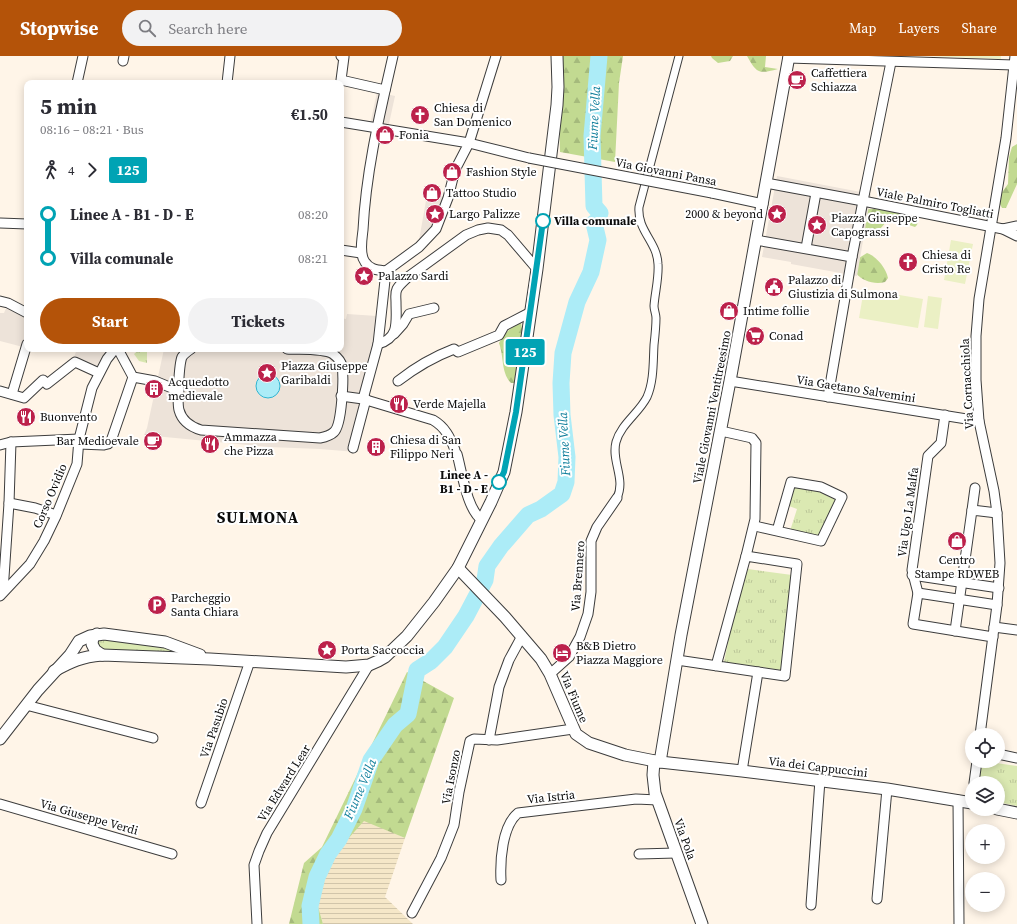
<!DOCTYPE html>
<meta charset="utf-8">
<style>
body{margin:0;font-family:"Source Serif 4",serif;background:#f2f2f3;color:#2b2b33;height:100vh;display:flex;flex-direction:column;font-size:15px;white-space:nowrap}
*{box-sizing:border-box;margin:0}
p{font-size:13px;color:#7c7c81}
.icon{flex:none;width:22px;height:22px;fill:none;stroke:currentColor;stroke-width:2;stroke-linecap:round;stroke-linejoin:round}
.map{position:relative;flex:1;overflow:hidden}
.sheet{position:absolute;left:24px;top:24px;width:320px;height:272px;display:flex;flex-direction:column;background:#fff;border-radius:8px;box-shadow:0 2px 10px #0003}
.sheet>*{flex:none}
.badge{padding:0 8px;border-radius:3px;font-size:14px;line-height:26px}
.buttons{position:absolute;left:965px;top:672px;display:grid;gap:8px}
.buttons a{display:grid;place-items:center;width:40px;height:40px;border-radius:50%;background:#fff;box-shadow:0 2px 10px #0003;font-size:20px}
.map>.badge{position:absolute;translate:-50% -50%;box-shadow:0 0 0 2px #fff}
.legs{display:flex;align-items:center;gap:6px;height:44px;padding:0 16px;font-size:13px}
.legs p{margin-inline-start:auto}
.headline{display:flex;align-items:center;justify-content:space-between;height:68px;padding:0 16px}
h1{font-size:22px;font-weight:700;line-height:30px}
.cta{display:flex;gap:8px;margin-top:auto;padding:8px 16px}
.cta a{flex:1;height:46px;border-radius:24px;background:#b45309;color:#fff;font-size:16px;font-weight:700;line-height:46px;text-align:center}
.cta a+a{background:#f2f2f3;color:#2b2b33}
ul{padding:0 16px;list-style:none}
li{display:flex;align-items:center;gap:14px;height:44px;font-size:15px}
li i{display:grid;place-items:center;width:6px;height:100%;margin:0 5px;background:currentColor}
li i::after{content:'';width:10px;height:10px;margin:-5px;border:3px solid;border-radius:50%;background:#fff}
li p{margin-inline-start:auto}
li:first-child i{background:linear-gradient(#0000 50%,currentColor 0)}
li:last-child i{background:linear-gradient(currentColor 50%,#0000 0)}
header{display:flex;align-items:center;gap:24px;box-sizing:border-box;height:56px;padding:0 20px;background:#b45309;color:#fff}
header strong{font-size:19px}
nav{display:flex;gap:22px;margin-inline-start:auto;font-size:14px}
.search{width:280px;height:36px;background:#f2f2f3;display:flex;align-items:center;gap:10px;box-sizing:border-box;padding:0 14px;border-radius:22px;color:#7c7c81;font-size:15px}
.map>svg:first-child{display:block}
.farmland{fill:url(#farmland-rules)}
.grass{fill:url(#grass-tufts)}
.forest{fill:url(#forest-firs)}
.pitch{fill:#ebf0c4}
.plaza{fill:#ede3d9}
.water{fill:#acecf7;stroke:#31b4d0}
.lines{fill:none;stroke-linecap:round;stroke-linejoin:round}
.river{stroke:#acecf7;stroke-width:17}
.pedestrian-casing{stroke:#3d3d3d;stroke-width:9}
.minor-casing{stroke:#3d3d3d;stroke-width:11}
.tertiary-casing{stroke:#3d3d3d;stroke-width:13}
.pedestrian{stroke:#fff;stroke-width:7}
.minor{stroke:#fff;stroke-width:9}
.tertiary{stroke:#fff;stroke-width:11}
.minor-bridge-casing{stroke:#3d3d3d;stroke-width:11;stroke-linecap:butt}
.minor-bridge{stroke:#fff;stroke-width:9}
.line-1-casing{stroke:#fff;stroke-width:9}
.line-1{stroke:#00a3b4;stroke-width:6}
.stop-1-dot{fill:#fff;stroke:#00a3b4;stroke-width:2}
.labels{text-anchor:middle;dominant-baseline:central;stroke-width:4;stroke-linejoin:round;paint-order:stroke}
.poi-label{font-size:12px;fill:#0a0a0a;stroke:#fff;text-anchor:start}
.street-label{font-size:12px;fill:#0a0a0a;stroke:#fff}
.stop-label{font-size:12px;font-weight:bold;fill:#0a0a0a;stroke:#fff;text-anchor:start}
.water-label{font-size:13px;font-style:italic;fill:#13809d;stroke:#fff}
.district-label{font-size:16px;font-weight:bold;letter-spacing:1px;fill:#0a0a0a;stroke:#fff}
</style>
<header>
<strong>Stopwise</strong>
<div class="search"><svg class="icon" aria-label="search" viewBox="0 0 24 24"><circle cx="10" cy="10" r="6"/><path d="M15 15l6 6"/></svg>Search here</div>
<nav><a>Map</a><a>Layers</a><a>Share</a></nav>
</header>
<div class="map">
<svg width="1017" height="868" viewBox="0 0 1017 868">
<defs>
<pattern id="farmland-rules" width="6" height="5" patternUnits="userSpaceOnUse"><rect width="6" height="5" fill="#f5e7c8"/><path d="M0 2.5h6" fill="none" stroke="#d1c5aa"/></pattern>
<pattern id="grass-tufts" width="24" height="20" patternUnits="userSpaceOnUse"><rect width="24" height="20" fill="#dbe9b2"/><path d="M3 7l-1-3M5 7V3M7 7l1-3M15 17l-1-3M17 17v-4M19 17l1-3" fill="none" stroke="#bbc698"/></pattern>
<pattern id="forest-firs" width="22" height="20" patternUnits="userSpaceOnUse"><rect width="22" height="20" fill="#c2da91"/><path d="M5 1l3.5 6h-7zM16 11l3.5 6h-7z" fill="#a5ba7c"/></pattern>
</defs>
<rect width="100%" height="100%" fill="#fff5e8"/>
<polygon class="farmland" points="364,764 405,782 385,841 413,868 323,868 317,847 328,812 339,793"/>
<g class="grass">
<polygon points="140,293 147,296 147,307 139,305 134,298"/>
<polygon points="794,431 819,436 836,444 819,482 790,475 797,453 789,450"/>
<polygon points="748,513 792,519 781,614 724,606 733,563"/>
<polygon points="98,583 172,592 174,596 171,597 100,593 96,587"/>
<polygon points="982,705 1017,710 1017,750 998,746 998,727 979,727"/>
</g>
<g class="forest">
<polygon points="558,0 623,0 619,27 615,106 560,96"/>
<polygon points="711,0 733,0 730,5 718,7 712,2"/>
<path d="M747,0h19l-1,11 13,2c-19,5 -21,5 -31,-13z"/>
<polygon points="1017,88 1017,128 1006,152 1002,152 999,146 1000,139 1008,128 1009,101 1012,91"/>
<polygon points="866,153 877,153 914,160 918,165 917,169 915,171 894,164 887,165 874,180 868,179 863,175"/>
<path d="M867,197c9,3 19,15 21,25l-3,4c-10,3 -23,-1 -29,-9l3,-15z"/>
<path d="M521,267l2,11 -9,49h-3c-10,-10 -7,-27 -12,-40 6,-10 11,-16 22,-20z"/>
<polygon points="407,616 454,642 405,782 364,765 339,793 328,812 317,847 323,868 289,868 304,807 322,791"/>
</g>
<g class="pitch">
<polygon points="929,0 1001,0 1001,3"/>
<polygon points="951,184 973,188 965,228 944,224"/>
<polygon points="864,233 923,243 918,272 859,262"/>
<polygon points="928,240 942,242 938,273 924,271"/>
</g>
<g class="plaza">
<polygon points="377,36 395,40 387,77 369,74"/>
<polygon points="777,120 871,138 857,220 791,208 791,206 762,201"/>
<polygon points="427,139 450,141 441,174 420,192 418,190"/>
<polygon points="7,250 27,257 27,292 0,285 0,257 4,257"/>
<polygon points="347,258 377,260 368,341 356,396 320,393 269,391 144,379 147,372 164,293 341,293 341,262 346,263"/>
<polygon points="77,293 110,293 95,317 72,307"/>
</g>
<circle class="water" cx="268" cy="330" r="12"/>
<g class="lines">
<polyline class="river" points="311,868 310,850 317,821 328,798 339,783 354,753 371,704 395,669 408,658 417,614 431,605 445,591 466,560 485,524 487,510 501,490 528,459 541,453 562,438 566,426 567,401 562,359 561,327 563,297 577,246 591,216 598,184 594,167 598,164 600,157 594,150 592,80 599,0"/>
<g class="pedestrian-casing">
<path id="pedestrian" d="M617,442c9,-19 -6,-37 -1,-56 5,-18 23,-29 31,-45 7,-16 6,-35 7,-52 1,-9 2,-18 2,-27 0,-4 -2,-8 -2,-12 1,-14 5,-28 4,-42 -1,-23 -21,-33 -19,-57l40,-151"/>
</g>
<g class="minor-casing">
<g id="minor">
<polyline points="341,0 344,1 341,24 385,34"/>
<polyline points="788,2 1014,9"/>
<polyline points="123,5 124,0"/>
<polyline points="891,6 863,145 1003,173 1017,180"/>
<polyline points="77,27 83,0"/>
<polyline points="227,27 230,0"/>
<polyline points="341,66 469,87 529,102"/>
<polyline points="712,137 763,148"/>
<polyline points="0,167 27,168"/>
<polyline points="1003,173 1017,170"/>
<polyline points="756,184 852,201 863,145 766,127"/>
<polyline points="806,192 816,137"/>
<polyline points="341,194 361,197"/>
<polyline points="386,215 419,191 436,173 448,142 455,114 469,87 496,0"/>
<path d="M386,215c-8,-1 -16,-1 -21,-9 -6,-8 -3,-23 -2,-32 3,-60 17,-117 30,-174"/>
<polyline points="0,245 8,247 27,257"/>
<polyline points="394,278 403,268 409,258 434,252"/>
<path d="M378,288c22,-6 18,-23 18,-42 0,-4 -1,-9 1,-13 2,-4 7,-8 11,-12l58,-42 12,-5 10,-2 13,2 7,5 29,34"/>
<polyline points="118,293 133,321 155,325 179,335"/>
<path d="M191,293c-3,2 -7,5 -9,8 -3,7 -5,46 -3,53 3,11 12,17 22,20l119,8c5,-1 10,-2 14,-6 8,-7 10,-55 8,-66 -1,-5 -5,-9 -9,-12 -10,-6 -34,-4 -46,-5"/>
<path d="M398,325c18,-14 35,-24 56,-32l4,3 41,-17 5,-9 27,-14"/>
<polyline points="730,325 979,365"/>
<polyline points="0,335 24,342 43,324 47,328 75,306 99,317"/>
<polyline points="12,338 27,288"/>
<path d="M341,340l22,3 70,21c12,7 17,17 22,30"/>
<polyline points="828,341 852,201"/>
<polyline points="363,343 378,288 386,215"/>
<polyline points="721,375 752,382 756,387 755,463 746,500"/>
<polyline points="79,388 104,389 108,388 111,385 133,321"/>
<polyline points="0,389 11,386 79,383"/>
<polyline points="353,392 366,343"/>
<path d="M457,398c5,18 10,56 25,66"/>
<polyline points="9,447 35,452 56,459"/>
<polyline points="972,454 975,432"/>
<polyline points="755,470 821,485 842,441 821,431 791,426 777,475"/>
<polyline points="912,519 999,532"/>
<polyline points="3,536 9,447 11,386"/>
<polyline points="918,537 912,514 928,400 941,387 945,359"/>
<polyline points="0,540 30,508 44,485 56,460 77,408 79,383 92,332 107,303 115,293"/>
<polyline points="994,571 1017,574"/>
<polyline points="955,575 972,454 997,457"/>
<polyline points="993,581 913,568 918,537 997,549"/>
<polyline points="677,604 785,620 797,508 746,500 716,610"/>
<polyline points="550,618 569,601 580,581 588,558 591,536 591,485 597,471 617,442"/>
<polyline points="26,649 153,682"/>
<polyline points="980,679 997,549 1000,507 997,457 994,435 979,365 976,324 976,280 979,243 1006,82 1015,0"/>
<polyline points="489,684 499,631 509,604 522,580"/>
<polyline points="998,698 1017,702"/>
<polyline points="742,715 758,616"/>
<polyline points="974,727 977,705"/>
<polyline points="958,744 959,868"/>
<polyline points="201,747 250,605"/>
<polyline points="0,748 172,798"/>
<polyline points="639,798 676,797"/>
<path d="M501,824c-1,-19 1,-54 17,-67l118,-14 22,1"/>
<polyline points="877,843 887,733"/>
<polyline points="811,849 820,724"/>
<polyline points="412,857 441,802 454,769 459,736 470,685 474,683 497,684 573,673"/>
<polyline points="257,868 254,809 259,795 267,777 369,609"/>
</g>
</g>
<g class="tertiary-casing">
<g id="tertiary">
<polyline points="458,512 505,561 541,603 550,618 576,678 589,687 625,699 660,706 742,715 887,733 972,747"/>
<polyline points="97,578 93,581 92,588 95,594 102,599"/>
<path d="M54,615c18,-10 27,-14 48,-16l108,4 136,8 23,-2 9,-4 7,-4 22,-21 27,-34 24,-34 33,-66 13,-30 12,-60 21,-143 20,-164 1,-18 -1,-31"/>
<polyline points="0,683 38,634 70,599 79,585 90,580 104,578 165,586 200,599"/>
<polyline points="654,705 653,719 655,737 702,868"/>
<polyline points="660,706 681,579 730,325 789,0"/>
<polyline points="997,753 1017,757"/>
</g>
</g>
<use href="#pedestrian" class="pedestrian"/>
<use href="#minor" class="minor"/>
<use href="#tertiary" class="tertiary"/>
<g class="minor-bridge-casing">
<polyline id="minor-bridge" points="529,102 712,137"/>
</g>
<use href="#minor-bridge" class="minor-bridge"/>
</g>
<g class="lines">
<g class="line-1-casing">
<polyline id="line-1" points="499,426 504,416 516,356 543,165"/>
</g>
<use href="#line-1" class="line-1"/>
</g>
<defs>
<g id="cafe-disc" transform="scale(1)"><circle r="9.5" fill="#bc214b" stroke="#fff"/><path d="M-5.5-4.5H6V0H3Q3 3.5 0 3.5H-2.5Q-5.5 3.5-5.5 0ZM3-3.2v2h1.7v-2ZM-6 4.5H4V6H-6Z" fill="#fff"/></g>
<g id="church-disc" transform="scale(1)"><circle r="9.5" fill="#bc214b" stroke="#fff"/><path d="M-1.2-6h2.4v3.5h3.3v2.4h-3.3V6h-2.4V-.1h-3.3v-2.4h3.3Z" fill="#fff"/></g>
<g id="shop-disc" transform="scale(1)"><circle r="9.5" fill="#bc214b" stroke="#fff"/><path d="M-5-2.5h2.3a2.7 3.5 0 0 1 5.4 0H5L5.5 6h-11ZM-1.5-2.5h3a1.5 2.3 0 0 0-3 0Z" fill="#fff"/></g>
<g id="sight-disc" transform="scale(1)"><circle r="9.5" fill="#bc214b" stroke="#fff"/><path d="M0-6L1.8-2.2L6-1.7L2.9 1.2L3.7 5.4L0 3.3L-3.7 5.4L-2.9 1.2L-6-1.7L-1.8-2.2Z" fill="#fff"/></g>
<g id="civic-disc" transform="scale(1)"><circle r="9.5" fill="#bc214b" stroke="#fff"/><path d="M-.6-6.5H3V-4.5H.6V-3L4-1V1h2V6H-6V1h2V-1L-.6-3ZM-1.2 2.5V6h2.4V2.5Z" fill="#fff"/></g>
<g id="supermarket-disc" transform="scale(1)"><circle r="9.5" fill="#bc214b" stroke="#fff"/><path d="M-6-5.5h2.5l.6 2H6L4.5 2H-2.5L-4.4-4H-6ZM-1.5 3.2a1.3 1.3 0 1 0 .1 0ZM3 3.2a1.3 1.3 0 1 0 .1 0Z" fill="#fff"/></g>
<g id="building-disc" transform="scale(1)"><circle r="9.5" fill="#bc214b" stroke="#fff"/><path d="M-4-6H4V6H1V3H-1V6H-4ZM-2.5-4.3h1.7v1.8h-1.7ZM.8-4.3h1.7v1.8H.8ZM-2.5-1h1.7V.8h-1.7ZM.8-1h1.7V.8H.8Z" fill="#fff"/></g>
<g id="restaurant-disc" transform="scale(1)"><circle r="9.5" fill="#bc214b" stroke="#fff"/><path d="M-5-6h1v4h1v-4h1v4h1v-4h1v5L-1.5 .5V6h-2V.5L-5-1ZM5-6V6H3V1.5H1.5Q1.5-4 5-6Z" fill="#fff"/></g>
<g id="parking-disc" transform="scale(1)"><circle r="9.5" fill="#bc214b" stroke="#fff"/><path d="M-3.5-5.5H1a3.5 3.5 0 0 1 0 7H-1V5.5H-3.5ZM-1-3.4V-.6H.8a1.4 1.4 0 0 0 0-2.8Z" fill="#fff"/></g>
<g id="hotel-disc" transform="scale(1)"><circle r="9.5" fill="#bc214b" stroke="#fff"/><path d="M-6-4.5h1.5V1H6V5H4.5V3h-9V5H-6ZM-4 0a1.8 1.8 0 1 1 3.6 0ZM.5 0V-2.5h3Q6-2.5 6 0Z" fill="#fff"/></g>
</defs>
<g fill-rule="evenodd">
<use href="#cafe-disc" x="797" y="24"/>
<use href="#church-disc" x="420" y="59"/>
<use href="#shop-disc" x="385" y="79"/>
<use href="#shop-disc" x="452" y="116"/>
<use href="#shop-disc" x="432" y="137"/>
<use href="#sight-disc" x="435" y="158"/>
<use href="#sight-disc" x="777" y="158"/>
<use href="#sight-disc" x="817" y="169"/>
<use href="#church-disc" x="908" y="206"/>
<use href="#sight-disc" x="364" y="220"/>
<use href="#civic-disc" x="774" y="231"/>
<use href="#shop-disc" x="729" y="255"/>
<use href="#supermarket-disc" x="755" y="280"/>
<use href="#sight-disc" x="267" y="317"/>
<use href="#building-disc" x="154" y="333"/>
<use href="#restaurant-disc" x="399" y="348"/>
<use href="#restaurant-disc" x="26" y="361"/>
<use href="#cafe-disc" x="153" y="385"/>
<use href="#restaurant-disc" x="210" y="388"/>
<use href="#building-disc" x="376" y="391"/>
<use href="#shop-disc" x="957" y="485"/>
<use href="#parking-disc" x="157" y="549"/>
<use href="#sight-disc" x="327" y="594"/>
<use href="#hotel-disc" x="562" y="597"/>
</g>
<g class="stop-1-dot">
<circle cx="543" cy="165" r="7"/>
<circle cx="499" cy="426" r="7"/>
</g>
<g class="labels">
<g class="poi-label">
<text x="811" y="17">Caffettiera<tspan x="811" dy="14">Schiazza</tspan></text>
<text x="434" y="52">Chiesa di<tspan x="434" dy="14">San Domenico</tspan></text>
<text x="399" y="79">Fonia</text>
<text x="466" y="116">Fashion Style</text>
<text x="446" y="137">Tattoo Studio</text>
<text x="449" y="158">Largo Palizze</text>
<text x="763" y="158" text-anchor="end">2000 &amp; beyond</text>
<text x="831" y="162">Piazza Giuseppe<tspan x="831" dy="14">Capograssi</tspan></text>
<text x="922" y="199">Chiesa di<tspan x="922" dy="14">Cristo Re</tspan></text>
<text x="378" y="220">Palazzo Sardi</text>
<text x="788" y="224">Palazzo di<tspan x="788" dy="14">Giustizia di Sulmona</tspan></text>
<text x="743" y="255">Intime follie</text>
<text x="769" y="280">Conad</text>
<text x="281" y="310">Piazza Giuseppe<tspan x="281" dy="14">Garibaldi</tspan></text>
<text x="168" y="326">Acquedotto<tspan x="168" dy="14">medievale</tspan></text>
<text x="413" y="348">Verde Majella</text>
<text x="40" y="361">Buonvento</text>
<text x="224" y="381">Ammazza<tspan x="224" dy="14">che Pizza</tspan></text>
<text x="390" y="384">Chiesa di San<tspan x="390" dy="14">Filippo Neri</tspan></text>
<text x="139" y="385" text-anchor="end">Bar Medioevale</text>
<text x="957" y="504" text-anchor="middle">Centro<tspan x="957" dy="14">Stampe RDWEB</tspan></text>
<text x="171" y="542">Parcheggio<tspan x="171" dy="14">Santa Chiara</tspan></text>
<text x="576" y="590">B&amp;B Dietro<tspan x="576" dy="14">Piazza Maggiore</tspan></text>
<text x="341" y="594">Porta Saccoccia</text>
</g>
<g class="street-label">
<text transform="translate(666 116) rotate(11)">Via Giovanni Pansa</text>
<text transform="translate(935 147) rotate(11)">Viale Palmiro Togliatti</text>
<text transform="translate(967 328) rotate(-93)">Via Cornacchiola</text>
<text transform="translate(856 333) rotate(9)">Via Gaetano Salvemini</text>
<text transform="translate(712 351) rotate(-79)">Viale Giovanni Ventitreesimo</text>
<text transform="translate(50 440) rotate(-67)">Corso Ovidio</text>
<text transform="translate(908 456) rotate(-82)">Via Ugo La Malfa</text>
<text transform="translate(578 520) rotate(-86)">Via Brennero</text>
<text transform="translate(574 641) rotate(67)">Via Fiume</text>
<text transform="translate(214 672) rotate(-71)">Via Pasubio</text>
<text transform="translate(818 711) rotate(7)">Via dei Cappuccini</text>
<text transform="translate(451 721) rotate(-79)">Via Isonzo</text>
<text transform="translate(284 727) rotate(-58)">Via Edward Lear</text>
<text transform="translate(551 741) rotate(-6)">Via Istria</text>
<text transform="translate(89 761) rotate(16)">Via Giuseppe Verdi</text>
<text transform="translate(685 783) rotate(70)">Via Pola</text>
</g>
<g class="stop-label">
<text x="554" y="165">Villa comunale</text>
<text x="488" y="419" text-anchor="end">Linee A -<tspan x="488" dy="14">B1 - D - E</tspan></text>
</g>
<g class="water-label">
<text transform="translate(594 62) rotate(-87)">Fiume Vella</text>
<text transform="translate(564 388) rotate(-93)">Fiume Vella</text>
<text transform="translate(360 733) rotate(-67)">Fiume Vella</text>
</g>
<g class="district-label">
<text x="258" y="461">SULMONA</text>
</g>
</g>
</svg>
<div class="buttons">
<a><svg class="icon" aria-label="locate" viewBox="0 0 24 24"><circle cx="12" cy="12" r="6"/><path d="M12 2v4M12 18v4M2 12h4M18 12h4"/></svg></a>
<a><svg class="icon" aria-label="layers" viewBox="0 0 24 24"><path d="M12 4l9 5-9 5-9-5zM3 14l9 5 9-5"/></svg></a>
<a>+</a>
<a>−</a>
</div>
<b class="badge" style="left:525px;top:296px;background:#00a3b4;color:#fff">125</b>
<section class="sheet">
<div class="headline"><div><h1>5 min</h1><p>08:16 – 08:21 · Bus</p></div><b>€1.50</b></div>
<div class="legs"><svg class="icon" aria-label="walk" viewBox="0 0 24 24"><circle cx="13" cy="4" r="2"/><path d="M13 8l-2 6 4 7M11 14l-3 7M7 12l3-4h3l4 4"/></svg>4<svg class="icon" aria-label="forward" viewBox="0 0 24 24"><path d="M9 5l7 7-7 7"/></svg><b class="badge" style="background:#00a3b4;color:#fff">125</b></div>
<ul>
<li><i style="color:#00a3b4"></i><b>Linee A - B1 - D - E</b><p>08:20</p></li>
<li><i style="color:#00a3b4"></i><b>Villa comunale</b><p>08:21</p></li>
</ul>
<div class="cta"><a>Start</a><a>Tickets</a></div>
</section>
</div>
